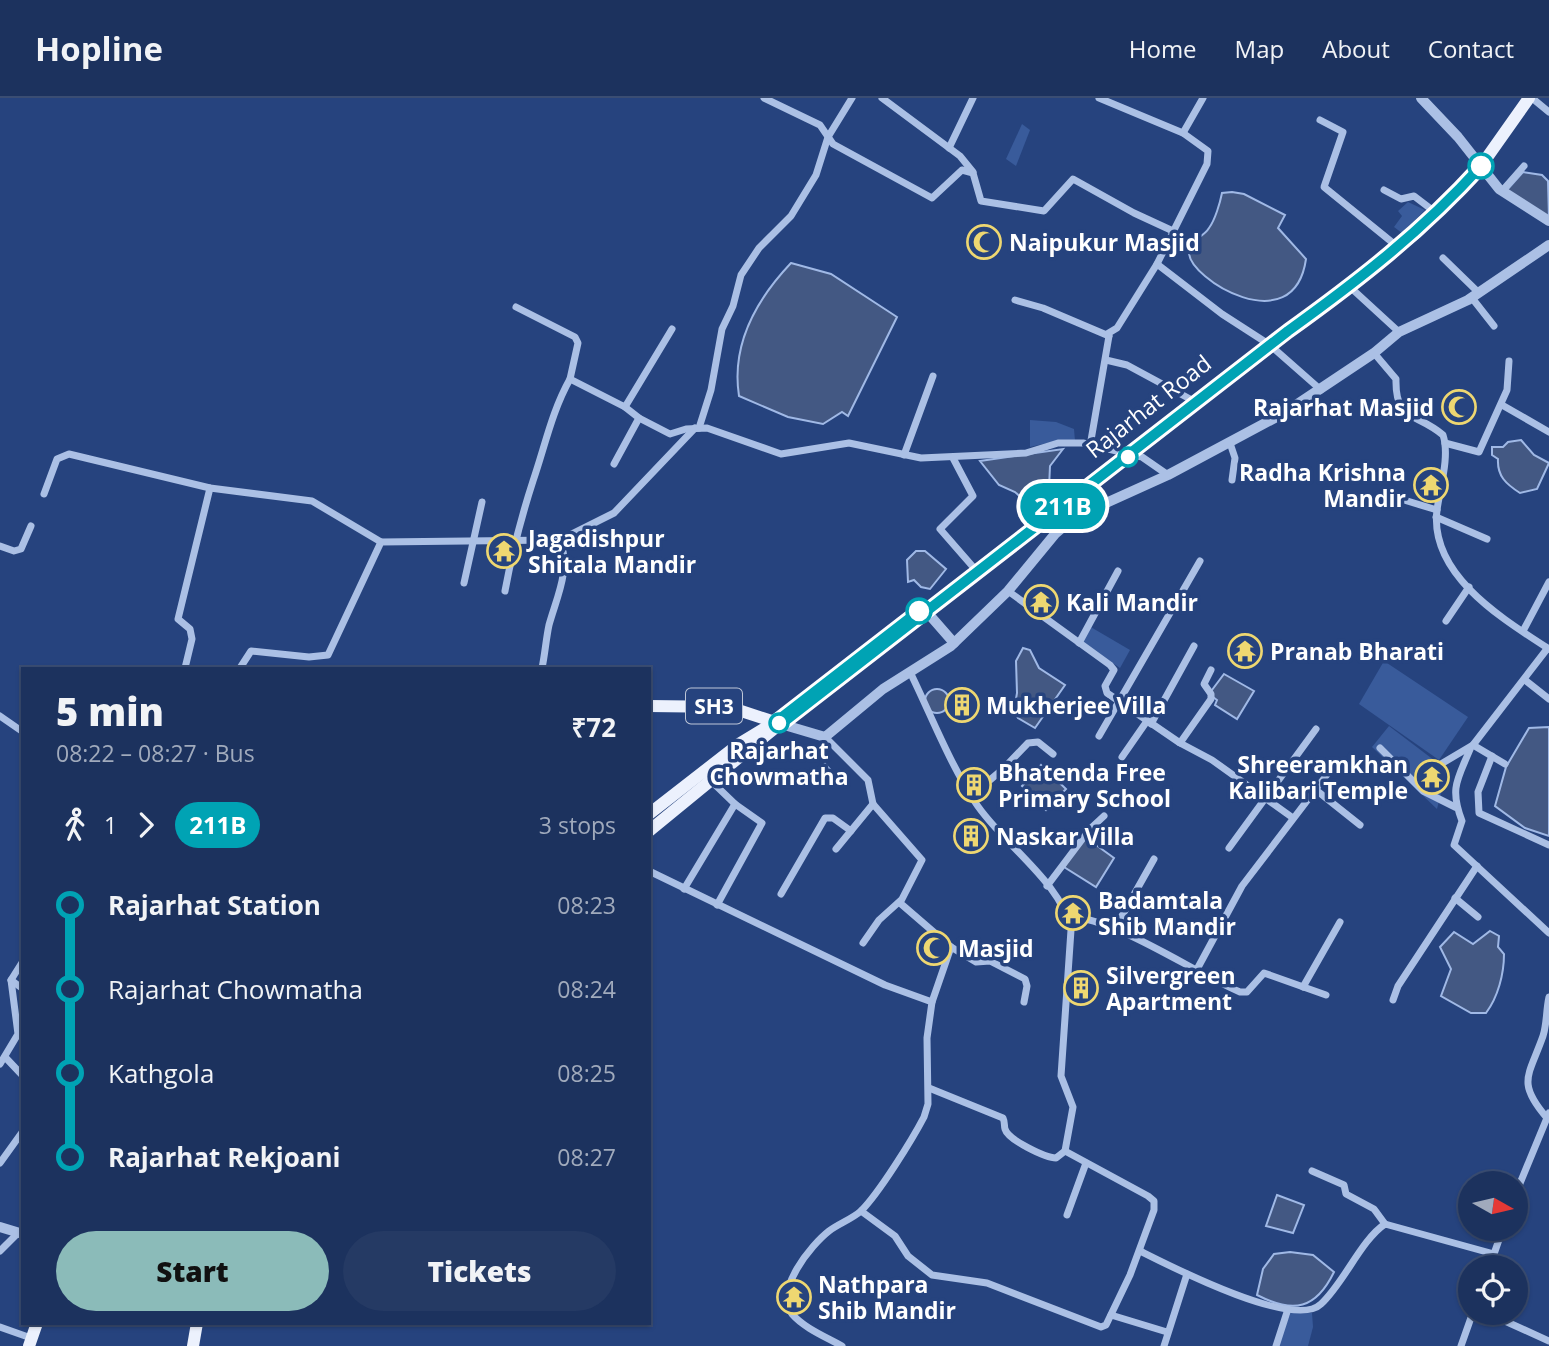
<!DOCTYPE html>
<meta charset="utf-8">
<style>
body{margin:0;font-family:"Open Sans",sans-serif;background:#253a64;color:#f1f3f6;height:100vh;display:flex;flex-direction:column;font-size:26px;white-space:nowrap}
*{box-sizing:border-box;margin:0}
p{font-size:23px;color:#a0aabc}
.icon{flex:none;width:38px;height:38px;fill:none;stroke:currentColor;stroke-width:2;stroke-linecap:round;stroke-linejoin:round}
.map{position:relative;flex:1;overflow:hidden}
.drawer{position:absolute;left:21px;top:569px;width:630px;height:658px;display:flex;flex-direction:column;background:#1c325e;border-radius:0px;box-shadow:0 2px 5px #0004,0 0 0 2px #3a4d73}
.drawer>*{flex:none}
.badge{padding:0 14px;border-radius:23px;font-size:24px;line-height:46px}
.needle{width:46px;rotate:98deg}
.fabs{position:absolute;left:1458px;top:1073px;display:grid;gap:14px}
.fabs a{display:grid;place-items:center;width:70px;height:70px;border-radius:50%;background:#1c325e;box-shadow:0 2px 5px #0004,0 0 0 2px #3a4d73;font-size:35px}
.map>.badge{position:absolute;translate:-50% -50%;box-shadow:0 0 0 4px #fff}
.legs{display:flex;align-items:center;gap:10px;height:77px;padding:0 35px;font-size:23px}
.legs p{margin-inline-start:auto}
.overview{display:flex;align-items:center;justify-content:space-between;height:119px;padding:0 35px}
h1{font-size:38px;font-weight:800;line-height:52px}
.button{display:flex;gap:14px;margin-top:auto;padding:14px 35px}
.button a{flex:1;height:80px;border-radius:42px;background:#8bbbb9;color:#111;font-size:28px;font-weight:800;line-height:80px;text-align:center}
.button a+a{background:#253a64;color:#f1f3f6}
ul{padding:0 35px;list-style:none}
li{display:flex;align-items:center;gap:24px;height:84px;font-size:26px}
li i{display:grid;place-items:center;width:10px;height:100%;margin:0 9px;background:currentColor}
li i::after{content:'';width:18px;height:18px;margin:-9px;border:5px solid;border-radius:50%;background:#1c325e}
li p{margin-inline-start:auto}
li:first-child i{background:linear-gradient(#0000 50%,currentColor 0)}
li:last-child i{background:linear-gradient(currentColor 50%,#0000 0)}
header{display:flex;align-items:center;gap:42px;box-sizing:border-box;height:98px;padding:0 35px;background:#1c325e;border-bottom:2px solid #3a4d73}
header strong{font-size:33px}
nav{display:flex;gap:38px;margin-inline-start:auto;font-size:24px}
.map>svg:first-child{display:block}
.green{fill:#395b9b}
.water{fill:#435883;stroke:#a0b9e6;stroke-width:2}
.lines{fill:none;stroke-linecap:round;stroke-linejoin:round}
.minor{stroke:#abc0e5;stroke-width:7}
.tertiary{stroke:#abc0e5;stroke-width:10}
.primary{stroke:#ecf1fd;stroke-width:12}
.line-1-casing{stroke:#fff;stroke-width:16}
.line-1{stroke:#00a3b4;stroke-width:10}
.stop-1-dot{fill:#fff;stroke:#00a3b4;stroke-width:3.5}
.labels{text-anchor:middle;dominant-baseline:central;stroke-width:7;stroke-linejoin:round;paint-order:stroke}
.shield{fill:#26437e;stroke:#bec7d8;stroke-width:2}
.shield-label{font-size:21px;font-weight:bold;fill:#fff}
.poi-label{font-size:23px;font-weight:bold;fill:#fff;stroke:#26437e;text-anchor:start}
.street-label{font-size:23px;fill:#fff;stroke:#26437e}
.stop-label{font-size:23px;font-weight:bold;fill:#fff;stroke:#26437e}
</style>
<header>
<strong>Hopline</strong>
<nav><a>Home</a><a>Map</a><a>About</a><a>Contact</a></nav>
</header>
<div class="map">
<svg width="1549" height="1248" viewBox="0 0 1549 1248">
<rect width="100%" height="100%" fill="#26437e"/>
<g class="green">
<polygon points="1022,26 1030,32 1016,68 1006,61"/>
<polygon points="1408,104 1425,112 1402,135 1394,129 1402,118 1398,113"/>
<polygon points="1030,322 1056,324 1074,331 1075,343 1060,342 1030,349"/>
<polygon points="1089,528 1130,552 1120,570 1080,543"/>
<polygon points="1384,563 1468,619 1439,662 1359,606"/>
<polygon points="1389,628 1447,672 1437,711 1372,649"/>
<polygon points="1291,1214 1312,1215 1313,1229 1308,1248 1277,1248"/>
</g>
<g class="water">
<polygon points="1523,74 1542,77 1548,83 1549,120 1506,93"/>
<path d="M1232,94l12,2 41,21 -7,13 28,31c-12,84 -118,20 -117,-7 1,-13 14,-14 20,-24 6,-8 11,-25 13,-35z"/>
<path d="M791,165l40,11 66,43 -49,99 -6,-4 -19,12 -35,-7 -49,-21c-8,-51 17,-96 52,-133z"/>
<path d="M1521,342l13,15 15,8 -12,26 -17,4c-14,-9 -23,-17 -22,-34l-6,-4v-8h11l5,-5z"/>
<polygon points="1063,351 1050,368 1049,390 1034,403 1026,404 1015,394 999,387 980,363"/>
<polygon points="916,453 925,453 946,471 930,491 921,489 914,482 908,484 907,462"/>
<polygon points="1023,550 1030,552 1039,570 1065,587 1035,630 1018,620 1014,613 1017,595 1016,563"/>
<polygon points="1224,576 1254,593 1237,621 1215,607 1217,602 1209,596"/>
<circle cx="937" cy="603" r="12"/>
<polygon points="1549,629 1549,738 1525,730 1495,708 1506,669 1529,630"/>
<polygon points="825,666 842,684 840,687 822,689 814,676"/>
<polygon points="1041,667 1066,691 1046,712 1022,688"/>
<polygon points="1085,739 1114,760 1096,789 1064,769"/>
<path d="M1490,833l9,5 -1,11 6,7c0,20 -6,43 -18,59h-15l-30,-17 10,-27 -11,-22 14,-15 19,12z"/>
<polygon points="1277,1097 1304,1107 1293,1135 1266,1128"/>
<path d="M1290,1154l23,3 21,17c-18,37 -40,42 -77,23l6,-26 11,-15z"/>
</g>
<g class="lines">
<g class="minor">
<polyline points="764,0 820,27 833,46 932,100 962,72 973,75 981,103 1044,113 1073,81 1134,115 1173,133"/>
<polyline points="882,0 960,58 973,74"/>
<polyline points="1099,0 1183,35 1208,53 1207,66 1157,166"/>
<polyline points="1532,0 1549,14"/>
<polyline points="1320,22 1343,34 1324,89 1393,145"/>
<polyline points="1183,35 1203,0"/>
<polyline points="949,50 973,0"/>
<polyline points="1384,92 1401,101 1414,98 1431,111"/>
<polyline points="1502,93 1524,68"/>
<polyline points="1443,160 1479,195"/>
<polyline points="1350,189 1399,234"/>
<polyline points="1472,200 1494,228"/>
<polyline points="1015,202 1043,210 1109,238 1107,236 1117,230 1157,166 1222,216 1270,247 1321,292"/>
<polyline points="516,209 575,239 578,245 570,281 625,309 672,231"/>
<path d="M1374,255l22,26c-1,43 20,33 47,56 7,21 -3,53 -6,75 -8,65 66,109 112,139"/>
<polyline points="1106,262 1127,267 1190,301"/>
<polyline points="1502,307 1549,334"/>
<polyline points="639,320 670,336 686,331 707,330 781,356 849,345 921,360 1026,355 1058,345 1083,345 1142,359 1168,377"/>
<polyline points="699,330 711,292 722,231 733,208 741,177 759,150 791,118 816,77 828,39 852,0"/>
<polyline points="1230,345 1235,360 1232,382"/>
<polyline points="1445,345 1479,354 1507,292 1509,263"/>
<polyline points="1090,348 1109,238"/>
<polyline points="904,357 933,278"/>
<polyline points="953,360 973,398 940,431 974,470"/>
<polyline points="614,366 639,320 625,309"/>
<polyline points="44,396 57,361 69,356 210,390 312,403 381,444"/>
<polyline points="1391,398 1437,412"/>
<polyline points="1436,419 1487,441"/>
<polyline points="560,442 614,415 695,330"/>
<polyline points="0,448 14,453 21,451 31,428"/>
<polyline points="464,485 482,404"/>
<path d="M505,493c7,-38 16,-73 28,-110 12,-35 19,-70 37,-102"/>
<polyline points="1008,493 1110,567 1114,572 1105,588 1107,595 1180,645 1212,662 1293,720"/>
<polyline points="1446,523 1469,489"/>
<polyline points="1523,533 1549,484"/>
<polyline points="1079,545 1118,473"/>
<polyline points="185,570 192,541 190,531 178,521 210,390"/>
<path d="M240,570l11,-17 58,6 19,-2 53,-113 179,-2c11,30 -3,56 -11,85 -3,14 -4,29 -7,43"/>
<polyline points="1525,582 1549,601"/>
<polyline points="0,618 23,634"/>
<polyline points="1151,626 1194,548"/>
<polyline points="1099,638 1200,463"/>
<polyline points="1180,645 1211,601 1211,596 1204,586 1211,572"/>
<polyline points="1473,647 1505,666"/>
<path d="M1471,649c-13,32 -22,40 -9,74l-8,24 95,88"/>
<polyline points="1380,650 1423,693 1455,709"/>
<polyline points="1492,658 1478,694 1479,715 1549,747"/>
<polyline points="1122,659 1147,623"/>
<polyline points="1441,666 1473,647 1547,551"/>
<polyline points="708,680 735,706 762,725 717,807"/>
<polyline points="1316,692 1360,727"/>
<polyline points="971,698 1003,671 1028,645 1038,644 1053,656"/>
<polyline points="1229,750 1316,631"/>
<polyline points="836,751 873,706"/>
<polyline points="649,773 885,887 932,904 951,849 900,805 922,762 873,706 868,682 825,639"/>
<polyline points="1047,788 1090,731 1104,718"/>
<polyline points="684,791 735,706"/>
<polyline points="781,796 825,720 833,720 851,733"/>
<polyline points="1455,800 1478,819"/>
<path d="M1068,818c51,4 123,55 172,76h7l17,-19 62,22"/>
<polyline points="1114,832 1154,761"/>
<polyline points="863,845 879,822 900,803"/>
<polyline points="951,849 976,864 990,863 1025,881 1027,888 1024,904"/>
<polyline points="1195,875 1242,788 1332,670"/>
<polyline points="11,882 23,891"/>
<polyline points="1303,889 1340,824"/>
<polyline points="1393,902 1398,888 1477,768"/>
<polyline points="5,959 23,978"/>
<polyline points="0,966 18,936 11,882 23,863"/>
<path d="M929,990l74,30c2,4 1,8 2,11 3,11 41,29 51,29l9,-7"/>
<path d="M1547,1020c-31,-36 -18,-42 -4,-82 4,-12 3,-26 6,-39"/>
<polyline points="0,1065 23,1033"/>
<polyline points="1312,1073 1344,1087 1346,1096 1374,1111 1385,1126"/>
<polyline points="1516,1095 1549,1015"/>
<path d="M861,1113l34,25 13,20 24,19 55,8 114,44 5,-2 24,-50 24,-65v-9l-6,-5 -83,-45 8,-44 -12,-31 10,-146c-9,-48 -70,-87 -96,-128 -26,-40 -44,-87 -65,-130"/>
<polyline points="1067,1117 1086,1065"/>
<polyline points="0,1153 19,1134"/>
<path d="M1140,1153c30,15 154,79 181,53 23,-21 40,-64 64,-80l109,30 9,-26"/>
<polyline points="1489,1169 1494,1156"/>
<polyline points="1485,1214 1549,1243"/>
<polyline points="1111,1217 1167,1234"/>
<polyline points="0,1229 31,1240"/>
<path d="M842,1248c-16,-9 -38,-18 -50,-32 -18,-24 19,-69 37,-83 9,-7 23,-12 32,-20 18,-18 51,-71 63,-94l4,-13 -1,-66 5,-36"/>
<polyline points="1164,1248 1187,1176"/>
<polyline points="1276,1248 1288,1211"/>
<polyline points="1461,1248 1473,1214"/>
</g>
<g class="tertiary">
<polyline points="1421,0 1458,39 1499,91 1549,123"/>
<polyline points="926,513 954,545"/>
<polyline points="781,626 825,639 883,591 951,548 1008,493 1055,436 1075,419 1168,377 1284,315 1374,255 1399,234 1468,202 1549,147"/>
<polyline points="0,1129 23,1136"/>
</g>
<g class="primary">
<polyline points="649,608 729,609 781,626"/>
<polyline points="649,716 739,646 767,629"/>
<polyline points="649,733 792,616 1416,135 1481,68 1529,0"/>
<polyline points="29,1248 37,1225"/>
<polyline points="193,1248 197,1225"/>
</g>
</g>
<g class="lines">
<g class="line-1-casing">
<path id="line-1" d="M919,513l-142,110 4,3 507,-393c71,-51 134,-100 193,-165"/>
</g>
<use href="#line-1" class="line-1"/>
</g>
<defs>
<g id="mosque-ring" transform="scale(1.75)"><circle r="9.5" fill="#26437e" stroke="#eed771" stroke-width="1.5"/><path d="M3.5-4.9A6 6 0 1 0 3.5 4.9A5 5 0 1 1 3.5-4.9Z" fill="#eed771"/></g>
<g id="temple-ring" transform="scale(1.75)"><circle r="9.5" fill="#26437e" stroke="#eed771" stroke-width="1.5"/><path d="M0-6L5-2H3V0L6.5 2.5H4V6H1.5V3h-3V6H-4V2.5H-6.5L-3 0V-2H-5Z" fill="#eed771"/></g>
<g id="building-ring" transform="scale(1.75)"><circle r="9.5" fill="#26437e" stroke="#eed771" stroke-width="1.5"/><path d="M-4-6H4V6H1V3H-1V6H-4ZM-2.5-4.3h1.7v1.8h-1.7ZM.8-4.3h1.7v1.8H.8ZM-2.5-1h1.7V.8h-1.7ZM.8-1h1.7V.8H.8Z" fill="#eed771"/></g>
</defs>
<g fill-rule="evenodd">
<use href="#mosque-ring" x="984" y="144"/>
<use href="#mosque-ring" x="1459" y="309"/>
<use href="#temple-ring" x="1431" y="387"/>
<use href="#temple-ring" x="504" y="453"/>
<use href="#temple-ring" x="1041" y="504"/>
<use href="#temple-ring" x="1245" y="553"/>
<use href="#building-ring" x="962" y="607"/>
<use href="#temple-ring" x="1432" y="679"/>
<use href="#building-ring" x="974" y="687"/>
<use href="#building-ring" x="971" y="738"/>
<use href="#temple-ring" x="1073" y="815"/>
<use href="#mosque-ring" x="934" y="850"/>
<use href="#building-ring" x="1081" y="890"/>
<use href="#temple-ring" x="794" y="1199"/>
</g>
<g class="stop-1-dot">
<circle cx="1481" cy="68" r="12"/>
<circle cx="1128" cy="359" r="9"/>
<circle cx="919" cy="513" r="12"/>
<circle cx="779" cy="625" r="9"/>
</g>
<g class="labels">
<rect class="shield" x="686" y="590.5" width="56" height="35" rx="5"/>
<g class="shield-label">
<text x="714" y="608">SH3</text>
</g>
<g class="poi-label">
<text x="1009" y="144">Naipukur Masjid</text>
<text x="1434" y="309" text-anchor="end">Rajarhat Masjid</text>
<text x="1406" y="374" text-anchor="end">Radha Krishna<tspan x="1406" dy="26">Mandir</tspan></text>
<text x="528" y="440">Jagadishpur<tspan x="528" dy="26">Shitala Mandir</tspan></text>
<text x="1066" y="504">Kali Mandir</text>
<text x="1270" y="553">Pranab Bharati</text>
<text x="986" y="607">Mukherjee Villa</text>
<text x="1408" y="666" text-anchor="end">Shreeramkhan<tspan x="1408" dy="26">Kalibari Temple</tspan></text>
<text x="998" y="674">Bhatenda Free<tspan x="998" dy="26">Primary School</tspan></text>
<text x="996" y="738">Naskar Villa</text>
<text x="1098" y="802">Badamtala<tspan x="1098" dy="26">Shib Mandir</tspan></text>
<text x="958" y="850">Masjid</text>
<text x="1106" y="877">Silvergreen<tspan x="1106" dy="26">Apartment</tspan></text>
<text x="818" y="1186">Nathpara<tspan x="818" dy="26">Shib Mandir</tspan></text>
</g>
<g class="street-label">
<text transform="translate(1148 308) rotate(-38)">Rajarhat Road</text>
</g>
<g class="stop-label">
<text x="779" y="652">Rajarhat<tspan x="779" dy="26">Chowmatha</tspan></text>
</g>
</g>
</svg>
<div class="fabs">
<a><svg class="needle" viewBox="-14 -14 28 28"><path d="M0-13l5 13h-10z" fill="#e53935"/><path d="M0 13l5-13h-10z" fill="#a0aabc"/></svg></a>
<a><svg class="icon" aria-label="locate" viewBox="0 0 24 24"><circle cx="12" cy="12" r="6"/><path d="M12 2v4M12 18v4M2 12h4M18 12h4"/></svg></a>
</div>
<b class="badge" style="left:1063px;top:408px;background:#00a3b4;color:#fff">211B</b>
<section class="drawer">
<div class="overview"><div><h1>5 min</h1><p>08:22 – 08:27 · Bus</p></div><b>₹72</b></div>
<div class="legs"><svg class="icon" aria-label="walk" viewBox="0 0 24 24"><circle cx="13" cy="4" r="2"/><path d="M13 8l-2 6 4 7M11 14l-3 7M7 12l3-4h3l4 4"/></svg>1<svg class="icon" aria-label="forward" viewBox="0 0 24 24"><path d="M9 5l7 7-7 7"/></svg><b class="badge" style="background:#00a3b4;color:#fff">211B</b><p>3 stops</p></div>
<ul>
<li><i style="color:#00a3b4"></i><b>Rajarhat Station</b><p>08:23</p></li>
<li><i style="color:#00a3b4"></i><span>Rajarhat Chowmatha</span><p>08:24</p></li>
<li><i style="color:#00a3b4"></i><span>Kathgola</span><p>08:25</p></li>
<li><i style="color:#00a3b4"></i><b>Rajarhat Rekjoani</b><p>08:27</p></li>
</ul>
<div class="button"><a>Start</a><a>Tickets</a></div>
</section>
</div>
